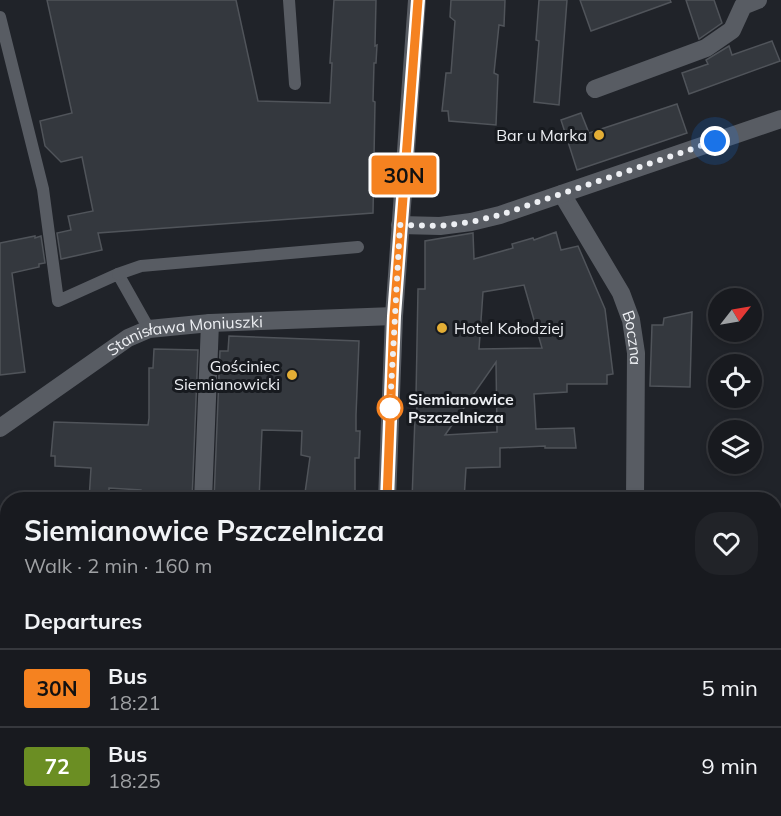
<!DOCTYPE html>
<meta charset="utf-8">
<style>
body{margin:0;font-family:Mulish,sans-serif;background:#212328;color:#f1f3f6;height:100vh;display:flex;flex-direction:column;font-size:22px;white-space:nowrap}
*{box-sizing:border-box;margin:0}
p{font-size:20px;color:#9fa1a4}
.icon{flex:none;width:33px;height:33px;fill:none;stroke:currentColor;stroke-width:2;stroke-linecap:round;stroke-linejoin:round}
.map{position:relative;flex:1;overflow:hidden}
.drawer{position:absolute;left:0px;top:492px;width:782px;height:324px;display:flex;flex-direction:column;background:#181a1f;border-radius:24px 24px 0 0;box-shadow:0 3px 9px #0003,0 0 0 2px #36383d}
.drawer>*{flex:none}
.badge{padding:0 12px;border-radius:4px;font-size:21px;line-height:39px}
.needle{width:39px;rotate:59deg}
.fabs{position:absolute;left:708px;top:288px;display:grid;gap:12px}
.fabs a{display:grid;place-items:center;width:54px;height:54px;border-radius:50%;background:#181a1f;box-shadow:0 3px 9px #0003,0 0 0 2px #36383d;font-size:30px}
.you{position:absolute;width:30px;height:30px;margin:-15px;border:4px solid #fff;border-radius:50%;background:#1a73e8;box-shadow:0 0 0 9px #1a73e833}
.map>.badge{position:absolute;translate:-50% -50%;box-shadow:0 0 0 3px #fff}
h2{padding:0 24px;font-size:22px;line-height:54px}
.round{display:grid;place-items:center;flex:none;width:63px;height:63px;border-radius:24px;background:#212328}
.summary{display:flex;align-items:center;justify-content:space-between;height:102px;padding:0 24px}
h1{font-size:28px;font-weight:700;line-height:45px}
ul{padding:0;list-style:none}
li{display:flex;align-items:center;gap:18px;height:78px;padding:0 24px;border-top:2px solid #36383d}
li div{flex:1}
li b{display:block;font-size:22px}
li em{font-style:normal}
li .badge{min-width:66px;font-weight:700;text-align:center}
.map>svg:first-child{display:block}
.building{fill:#34383e;stroke:#50545a;stroke-width:1.5;fill-rule:evenodd}
.lines{fill:none;stroke-linecap:round;stroke-linejoin:round}
.service{stroke:#585c63;stroke-width:12}
.minor{stroke:#585c63;stroke-width:18}
.tertiary{stroke:#585c63;stroke-width:18}
.line-casing{stroke:#fff;stroke-width:14}
.line{stroke:#f58220;stroke-width:9}
.walk{stroke:#edeff3;stroke-width:6;stroke-dasharray:0 10.8}
.poi-dot{fill:#e4ae35;stroke:#171a1f;stroke-width:2}
.stop-dot{fill:#fff;stroke:#f58220;stroke-width:3}
.labels{text-anchor:middle;dominant-baseline:central;stroke-width:6;stroke-linejoin:round;paint-order:stroke}
.poi-label{font-size:16px;fill:#edeff3;stroke:#171a1f;text-anchor:end}
.street-label{font-size:16px;fill:#edeff3;stroke:#171a1f}
.stop-label{font-size:16px;font-weight:bold;fill:#edeff3;stroke:#171a1f;text-anchor:start}
</style>
<div class="map">
<svg width="781" height="816" viewBox="0 0 781 816">
<rect width="100%" height="100%" fill="#202329"/>
<g class="building">
<polygon points="47,0 236,0 258,101 330,103 332,63 330,63 331,47 334,0 376,0 375,46 377,45 376,63 374,63 373,101 375,102 373,213 98,233 102,250 61,259 57,233 71,230 68,216 93,211 82,157 61,162 45,146 40,121 72,113"/>
<polygon points="451,0 505,0 504,26 499,25 494,73 498,75 496,125 449,121 448,111 442,111 446,73 451,73 455,21 450,17"/>
<polygon points="539,0 567,0 559,105 534,102 539,41 536,40"/>
<polygon points="580,0 670,0 671,2 591,31"/>
<polygon points="686,0 714,0 722,23 699,39"/>
<polygon points="772,41 780,61 689,94 682,73 708,64 706,60 729,46 732,55"/>
<polygon points="677,104 687,133 577,170 561,120 581,113 589,133"/>
<path d="M556,232l5,18 17,-4 27,63 8,65 -6,1v9h-40v8l-33,2 2,35 38,-1 2,20h-31v-2l-45,2v19l-34,1 -2,32h-52l3,-84 2,-8 -1,-11 2,-108h7v-48l48,-8 1,26 39,-11 -1,-4 21,-6 1,2zM524,285l18,63 -63,1 4,-57zM496,362l1,70 -52,3z"/>
<polygon points="35,236 35,238 41,236 45,263 39,264 39,267 12,273 25,372 0,375 0,243"/>
<polygon points="692,312 690,387 650,386 652,325 663,325 664,318"/>
<polygon points="229,336 359,341 356,415 356,431 360,431 359,458 355,458 355,500 304,500 310,457 301,455 302,431 262,430 259,500 214,500 220,351 228,351"/>
<polygon points="154,349 198,350 192,500 142,500 141,490 109,488 109,500 89,500 91,468 55,466 55,456 51,456 54,422 148,425 149,418 149,368 153,368"/>
</g>
<g class="lines">
<g class="service">
<polyline points="289,0 295,84"/>
<polyline points="0,17 43,189 58,301 118,274 149,329"/>
<polyline points="118,274 141,266 358,247"/>
</g>
<g class="minor">
<polyline points="595,89 706,48 732,30 743,6 758,0"/>
<path id="s1" d="M562,194l59,99 10,27 5,33 -1,147"/>
<polyline points="400,225 440,226 471,222 500,215 781,119"/>
<path id="s2" d="M0,428l128,-90 21,-9 61,-6 184,-7"/>
<polyline points="203,500 210,323"/>
<polyline points="774,654 781,654"/>
<polyline points="188,816 189,808"/>
<polyline points="630,816 630,808"/>
</g>
<g class="tertiary">
<polyline points="387,500 394,316 417,0"/>
<polyline points="378,816 378,808"/>
</g>
</g>
<g class="lines">
<g class="line-casing">
<polyline id="line" points="387,500 394,316 418,0"/>
</g>
<use href="#line" class="line"/>
<polyline class="walk" points="390,408 400,225 440,226 471,222 500,215 715,141"/>
</g>
<g class="poi-dot">
<circle cx="599" cy="135" r="6"/>
<circle cx="442" cy="328" r="6"/>
<circle cx="292" cy="375" r="6"/>
</g>
<circle class="stop-dot" cx="390" cy="408" r="12"/>
<g class="labels">
<g class="poi-label">
<text x="587" y="135">Bar u Marka</text>
<text x="454" y="328" text-anchor="start">Hotel Kołodziej</text>
<text x="280" y="366">Gościniec<tspan x="280" dy="18">Siemianowicki</tspan></text>
</g>
<g class="street-label">
<text stroke="none"><textPath href="#s1" startOffset="162">Boczna</textPath></text>
<text stroke="none"><textPath href="#s2" startOffset="213">Stanisława Moniuszki</textPath></text>
</g>
<g class="stop-label">
<text x="408" y="399">Siemianowice<tspan x="408" dy="18">Pszczelnicza</tspan></text>
</g>
</g>
</svg>
<div class="fabs">
<a><svg class="needle" viewBox="-14 -14 28 28"><path d="M0-13l5 13h-10z" fill="#e53935"/><path d="M0 13l5-13h-10z" fill="#9fa1a4"/></svg></a>
<a><svg class="icon" aria-label="locate" viewBox="0 0 24 24"><circle cx="12" cy="12" r="6"/><path d="M12 2v4M12 18v4M2 12h4M18 12h4"/></svg></a>
<a><svg class="icon" aria-label="layers" viewBox="0 0 24 24"><path d="M12 4l9 5-9 5-9-5zM3 14l9 5 9-5"/></svg></a>
</div>
<div class="you" style="left:715px;top:141px"></div>
<b class="badge" style="left:404px;top:175px;background:#f58220;color:#111">30N</b>
<section class="drawer">
<div class="summary"><div><h1>Siemianowice Pszczelnicza</h1><p>Walk · 2 min · 160 m</p></div><a class="round"><svg class="icon" aria-label="heart" viewBox="0 0 24 24"><path d="M12 20l-8-8c-3-5 5-10 8-4 3-6 11-1 8 4z"/></svg></a></div>
<h2>Departures</h2>
<ul>
<li><span class="badge" style="background:#f58220;color:#111">30N</span><div><b>Bus</b><p>18:21</p></div><em>5 min</em></li>
<li><span class="badge" style="background:#6b8e23;color:#fff">72</span><div><b>Bus</b><p>18:25</p></div><em>9 min</em></li>
</ul>
</section>
</div>
